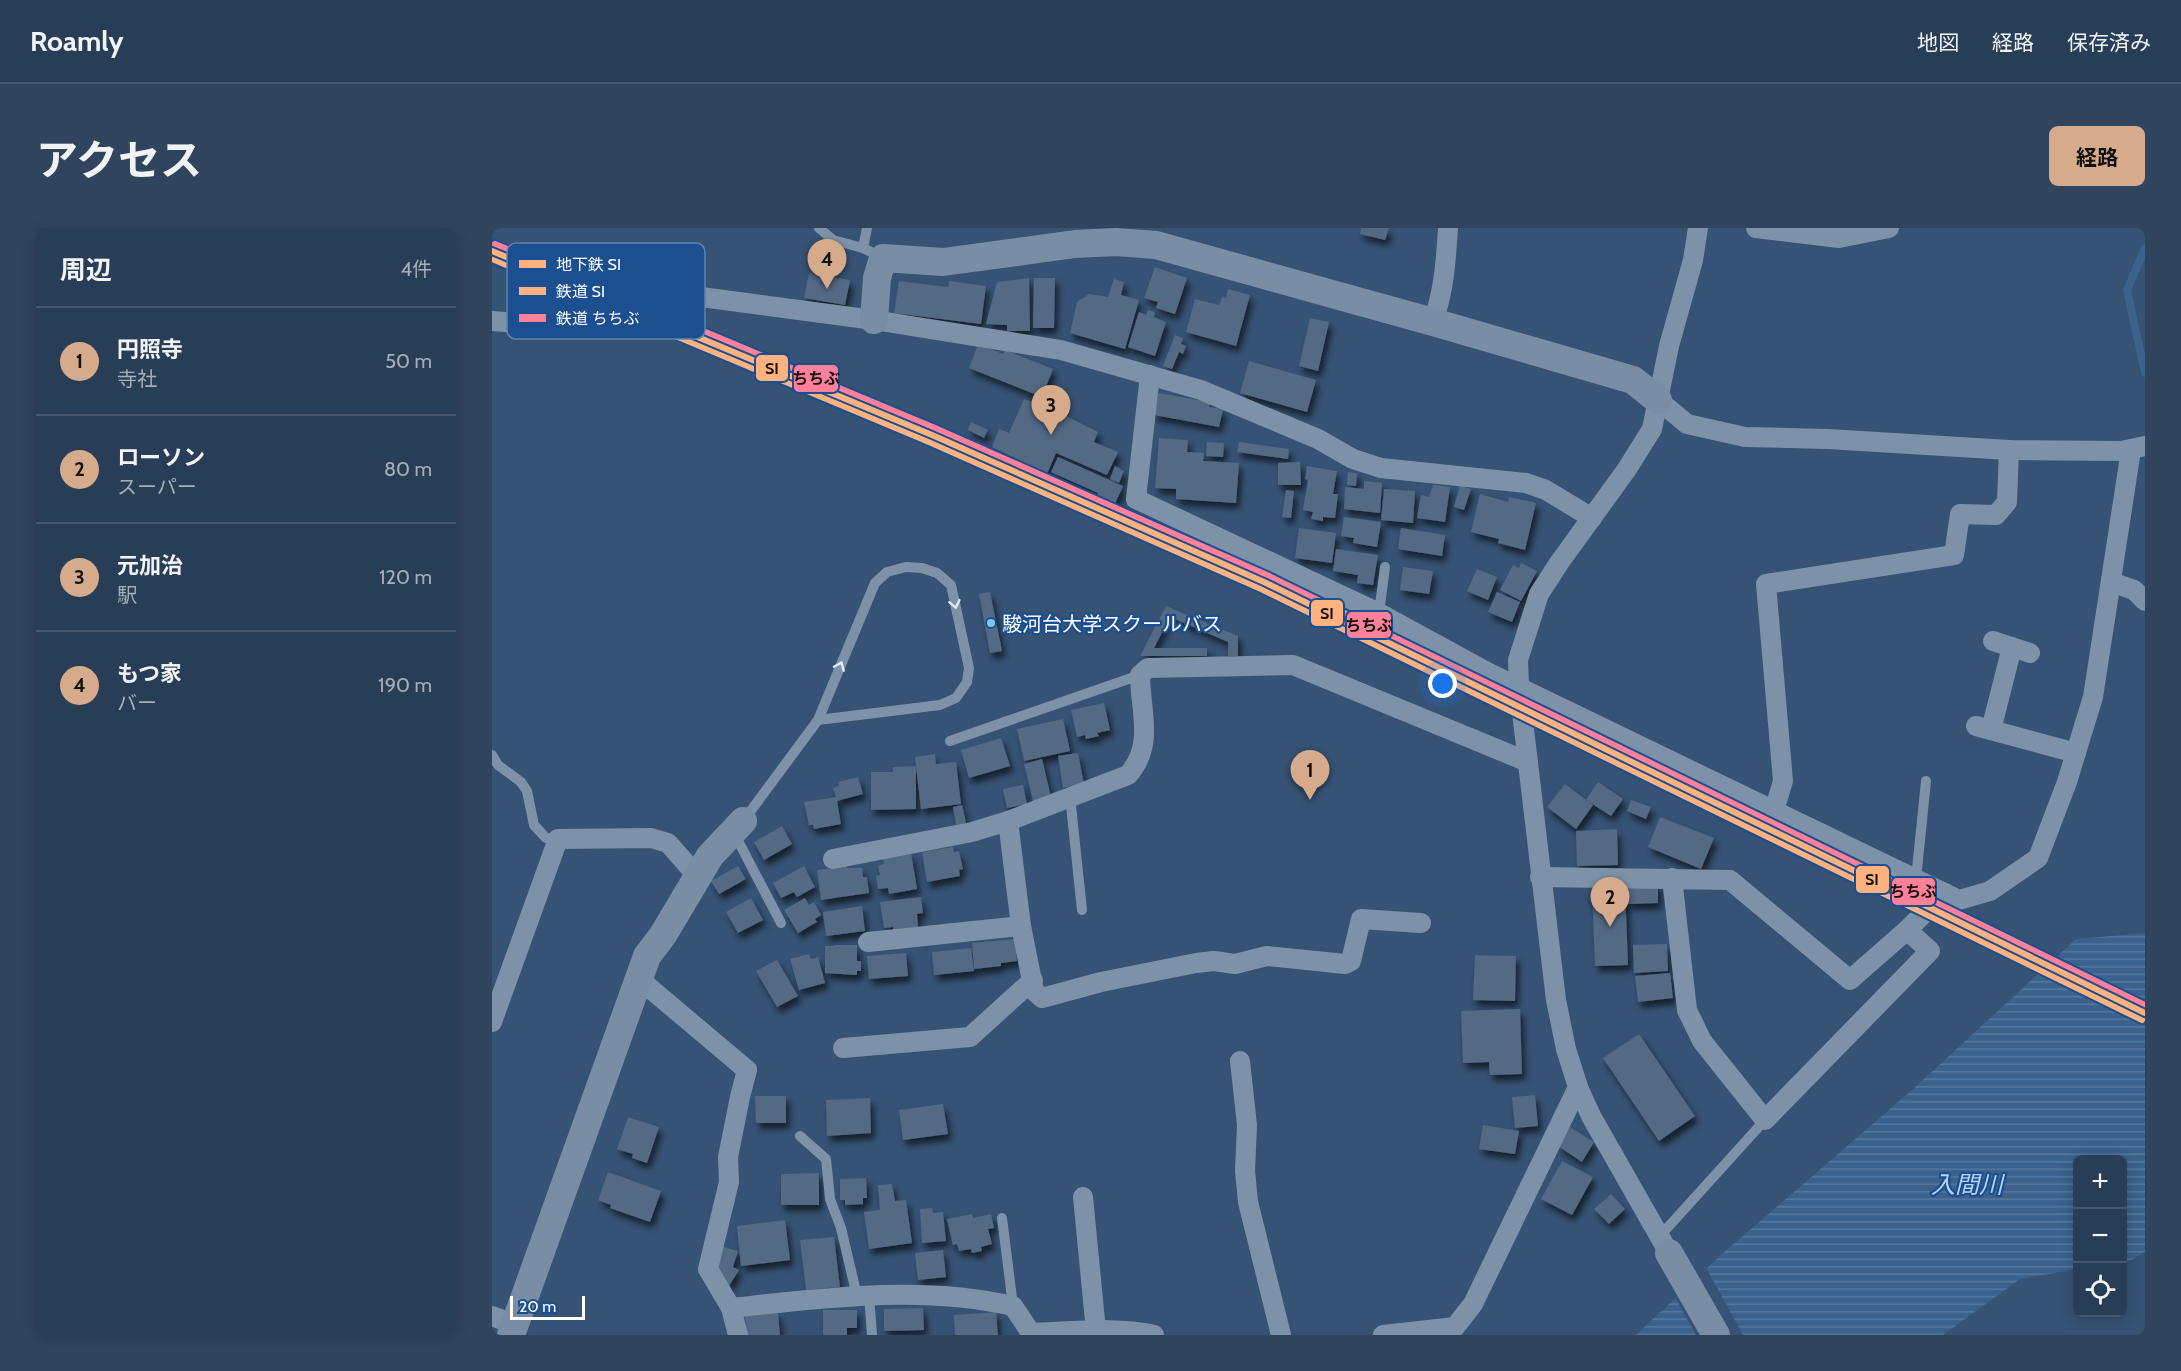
<!DOCTYPE html>
<html lang="ja">
<head>
<meta charset="utf-8">
<style>
  body { margin:0; font-family:Cabin,"Noto Sans JP",sans-serif; background:#30455d; color:#f1f3f6 }
  .controls { position:absolute; right:18px; bottom:18px; display:grid; overflow:hidden; border-radius:9px; box-shadow:0 3px 15px #0003 }
  .controls button { width:54px; height:54px; display:grid; place-items:center; padding:0; border:0; border-bottom:2px solid #44576d; background:#283e57; color:#f1f3f6; font:30px sans-serif }
  .scale { position:absolute; left:18px; bottom:15px; width:75px; box-sizing:border-box; padding-left:6px; border:3px solid #fff; border-top:0; font-size:16px; line-height:21px; white-space:nowrap; color:#fff; -webkit-text-stroke:4px #1b4f8f; paint-order:stroke }
  .you { position:absolute; left:951px; top:456px; width:21px; height:21px; margin:-15px; border:4px solid #fff; border-radius:50%; background:#1a73e8; box-shadow:0 0 0 9px #1a73e833 }
  .badge { display:grid; place-items:center; width:39px; height:39px; border-radius:50%; background:#d6ab8b; color:#111; font-size:20px; font-weight:700 }
  .pin { position:absolute; translate:-50% -50px; filter:drop-shadow(0 2px 3px #0008) }
  .pin::after { content:''; position:absolute; top:32px; width:21px; height:18px; background:inherit; clip-path:polygon(0 0,100% 0,50% 100%) }
  .list { margin:0; padding:0; list-style:none }
  h2 { display:flex; justify-content:space-between; align-items:center; height:78px; margin:0; padding:0 24px; font-size:26px }
  h2 small { font-size:20px; font-weight:400; color:#a5aeba }
  .list li { display:grid; grid-template-columns:39px 1fr auto; gap:18px; align-items:center; box-sizing:border-box; height:108px; padding:0 24px; border-top:2px solid #44576d }
  .list b { display:block; font-size:22px; white-space:nowrap }
  .list p { margin:0; font-size:20px; white-space:nowrap; color:#a5aeba }
  .list em { font-size:20px; font-style:normal; color:#a5aeba }
  .icon { flex:none; width:33px; height:33px; fill:none; stroke:currentColor; stroke-width:2; stroke-linecap:round; stroke-linejoin:round }
  .map { position:relative; flex:none; width:1653px; height:1107px; overflow:hidden; border-radius:9px }
  header { display:flex; align-items:center; gap:36px; box-sizing:border-box; height:84px; padding:0 30px; background:#283e57; border-bottom:2px solid #44576d }
  header strong { font-size:28px }
  nav { display:flex; gap:33px; margin-inline-start:auto; font-size:21px }
  .intro { display:flex; align-items:center; justify-content:space-between; box-sizing:border-box; height:144px; padding:0 36px }
  h1 { margin:0; font-size:42px }
  .button { padding:15px 27px; border-radius:9px; background:#d6ab8b; color:#111; font-size:21px; font-weight:700 }
  main { display:flex; gap:36px; padding:0 36px }
  aside { flex:1; background:#283e57; border-radius:9px; box-shadow:0 3px 15px #0003 }
  .map>svg:first-child { display:block }
</style>
</head>
<body>
<header>
<strong>Roamly</strong>
<nav><a>地図</a><a>経路</a><a>保存済み</a></nav>
</header>
<div class="intro"><h1>アクセス</h1><a class="button">経路</a></div>
<main>
<aside>
<h2>周辺<small>4件</small></h2>
<ul class="list">
<li><span class="badge">1</span><div><b>円照寺</b><p>寺社</p></div><em>50 m</em></li>
<li><span class="badge">2</span><div><b>ローソン</b><p>スーパー</p></div><em>80 m</em></li>
<li><span class="badge">3</span><div><b>元加治</b><p>駅</p></div><em>120 m</em></li>
<li><span class="badge">4</span><div><b>もつ家</b><p>バー</p></div><em>190 m</em></li>
</ul>
</aside>
<div class="map">
<svg width="1653" height="1107" viewBox="0 0 1653 1107">
  <defs>
    <pattern id="water-rules" width="6" height="5" patternUnits="userSpaceOnUse" patternTransform="scale(1.5)"><rect width="6" height="5" fill="#3b618d"/><path d="M0 2.5h6" fill="none" stroke="#58799e"/></pattern>
    <filter id="shadow"><feDropShadow dx="3.5" dy="6" stdDeviation="3" flood-color="#0009"/></filter>
  </defs>
  <rect width="100%" height="100%" fill="#365274"/>
  <path fill="url(#water-rules)" d="M 1653,705 L 1653,1024 L 1639,1032 L 1631,1034 L 1630,932 L 1586,932 L 1585,1041 L 1528,1051 L 1451,1107 L 1144,1107 L 1230,1026 L 1420,862 L 1584,711 Z"/>
  <path fill="#365274" d="M 1213,1038 L 1251,1107 L 1204,1107 L 1182,1067 Z"/>
  <g fill="none" stroke-linecap="round" stroke-linejoin="round">
    <path stroke="#3b618d" stroke-width="8" d="M 1653,20 L 1635,62 L 1653,145"/>
  </g>
  <g fill="#526984" filter="url(#shadow)">
    <path d="M 869,0 L 897,0 L 893,12 L 868,6 Z"/>
    <path d="M 663,39 L 695,50 L 683,86 L 664,80 L 666,74 L 652,70 Z"/>
    <path d="M 317,45 L 358,52 L 353,77 L 312,70 Z"/>
    <path d="M 537,50 L 538,103 L 515,103 L 515,97 L 494,96 L 505,54 Z"/>
    <path d="M 542,50 L 563,50 L 562,100 L 541,100 Z"/>
    <path d="M 622,51 L 632,54 L 629,67 L 647,72 L 633,121 L 578,105 L 585,74 L 597,66 L 616,69 Z"/>
    <path d="M 407,53 L 456,59 L 457,53 L 494,58 L 489,96 L 402,85 Z"/>
    <path d="M 736,61 L 758,67 L 744,118 L 694,104 L 703,71 L 727,77 L 730,69 L 734,70 Z"/>
    <path d="M 656,82 L 663,84 L 662,89 L 674,94 L 663,128 L 636,119 L 647,84 L 654,87 Z"/>
    <path d="M 818,90 L 837,94 L 826,143 L 807,138 Z"/>
    <path d="M 683,107 L 691,110 L 689,116 L 694,118 L 691,126 L 687,124 L 680,141 L 671,138 Z"/>
    <path d="M 486,116 L 511,126 L 513,122 L 561,141 L 550,169 L 477,140 Z"/>
    <path d="M 757,133 L 824,152 L 815,184 L 748,165 Z"/>
    <path d="M 666,165 L 718,174 L 717,179 L 731,181 L 727,199 L 662,187 Z"/>
    <path d="M 532,171 L 566,184 L 606,204 L 602,214 L 626,224 L 615,247 L 564,225 L 555,246 L 500,219 L 507,201 L 517,205 Z"/>
    <path d="M 479,194 L 496,202 L 492,210 L 476,202 Z"/>
    <path d="M 667,210 L 696,212 L 695,224 L 712,225 L 711,233 L 747,235 L 744,275 L 684,271 L 684,261 L 663,260 Z"/>
    <path d="M 715,214 L 732,215 L 731,229 L 714,228 Z"/>
    <path d="M 747,214 L 797,221 L 796,231 L 745,224 Z"/>
    <path d="M 566,229 L 631,258 L 617,289 L 599,281 L 606,265 L 559,244 Z"/>
    <path d="M 808,234 L 809,257 L 786,257 L 786,235 Z"/>
    <path d="M 623,238 L 632,243 L 627,255 L 618,251 Z"/>
    <path d="M 815,238 L 845,243 L 841,266 L 846,266 L 843,290 L 831,289 L 831,293 L 819,291 L 821,284 L 811,282 L 816,252 L 813,251 Z"/>
    <path d="M 856,244 L 865,245 L 864,258 L 855,257 Z"/>
    <path d="M 872,253 L 890,255 L 888,285 L 852,281 L 853,259 L 872,261 Z"/>
    <path d="M 941,257 L 958,259 L 953,294 L 925,290 L 929,267 L 937,269 Z"/>
    <path d="M 968,257 L 979,261 L 972,282 L 962,279 Z"/>
    <path d="M 892,261 L 923,263 L 921,295 L 889,292 Z"/>
    <path d="M 794,262 L 802,263 L 799,290 L 790,289 Z"/>
    <path d="M 988,266 L 1016,274 L 1017,269 L 1044,275 L 1033,322 L 1006,315 L 1007,311 L 979,304 Z"/>
    <path d="M 852,289 L 889,294 L 885,319 L 861,315 L 862,310 L 849,308 Z"/>
    <path d="M 807,300 L 844,305 L 840,335 L 803,330 Z"/>
    <path d="M 909,300 L 953,307 L 950,328 L 906,321 Z"/>
    <path d="M 844,321 L 886,327 L 881,357 L 865,355 L 866,347 L 841,343 Z"/>
    <path d="M 1029,335 L 1045,343 L 1029,373 L 1008,362 L 1021,337 L 1027,340 Z"/>
    <path d="M 911,339 L 941,343 L 937,366 L 908,362 Z"/>
    <path d="M 985,341 L 1005,349 L 996,372 L 975,363 Z"/>
    <path d="M 498,364 L 510,423 L 498,425 L 487,366 Z"/>
    <path d="M 1005,364 L 1028,374 L 1020,394 L 996,384 Z"/>
    <path d="M 674,378 L 746,408 L 746,428 L 736,428 L 736,414 L 678,389 L 662,420 L 715,420 L 715,428 L 648,428 Z"/>
    <path d="M 612,475 L 618,502 L 605,505 L 607,508 L 594,511 L 593,507 L 585,509 L 579,482 Z"/>
    <path d="M 571,491 L 578,523 L 532,533 L 525,501 Z"/>
    <path d="M 509,510 L 518,538 L 477,550 L 469,522 Z"/>
    <path d="M 586,525 L 592,556 L 571,560 L 566,528 Z"/>
    <path d="M 443,526 L 444,536 L 464,534 L 469,576 L 429,581 L 423,529 Z"/>
    <path d="M 550,531 L 559,569 L 541,573 L 532,536 Z"/>
    <path d="M 424,538 L 424,581 L 379,582 L 379,544 L 401,544 L 401,539 Z"/>
    <path d="M 366,549 L 371,566 L 345,573 L 349,596 L 322,601 L 321,597 L 317,597 L 312,574 L 344,569 L 341,560 L 347,558 L 346,554 Z"/>
    <path d="M 1106,554 L 1131,571 L 1119,588 L 1094,572 Z"/>
    <path d="M 1073,556 L 1101,577 L 1084,601 L 1055,579 Z"/>
    <path d="M 531,557 L 535,576 L 515,580 L 511,561 Z"/>
    <path d="M 1139,572 L 1159,579 L 1154,591 L 1135,583 Z"/>
    <path d="M 470,577 L 474,595 L 464,597 L 461,579 Z"/>
    <path d="M 1168,589 L 1222,610 L 1209,641 L 1156,619 Z"/>
    <path d="M 290,598 L 300,616 L 272,632 L 262,614 Z"/>
    <path d="M 1125,601 L 1126,637 L 1085,638 L 1084,603 Z"/>
    <path d="M 461,619 L 462,624 L 467,623 L 471,641 L 467,642 L 468,648 L 435,654 L 430,624 Z"/>
    <path d="M 419,625 L 425,661 L 397,666 L 396,660 L 386,661 L 384,648 L 388,647 L 386,638 L 392,636 L 391,629 Z"/>
    <path d="M 246,638 L 254,651 L 227,666 L 219,653 Z"/>
    <path d="M 312,638 L 323,659 L 305,669 L 302,664 L 289,670 L 281,655 Z"/>
    <path d="M 355,638 L 355,640 L 370,640 L 371,649 L 375,649 L 377,665 L 329,672 L 325,642 Z"/>
    <path d="M 1166,655 L 1166,675 L 1136,676 L 1135,656 Z"/>
    <path d="M 1133,659 L 1136,737 L 1103,738 L 1100,660 Z"/>
    <path d="M 429,669 L 431,685 L 425,686 L 426,699 L 401,702 L 401,699 L 392,700 L 388,674 Z"/>
    <path d="M 259,670 L 271,692 L 246,705 L 234,684 Z"/>
    <path d="M 313,670 L 317,677 L 322,674 L 329,687 L 323,691 L 325,694 L 306,705 L 292,682 Z"/>
    <path d="M 370,678 L 373,703 L 334,708 L 331,684 Z"/>
    <path d="M 523,711 L 525,733 L 509,735 L 509,738 L 482,741 L 480,715 Z"/>
    <path d="M 1175,716 L 1176,743 L 1142,745 L 1141,717 Z"/>
    <path d="M 342,717 L 365,717 L 365,733 L 369,733 L 369,743 L 365,743 L 365,747 L 333,745 L 333,718 L 342,718 Z"/>
    <path d="M 479,720 L 482,743 L 442,747 L 440,724 Z"/>
    <path d="M 414,725 L 416,748 L 377,751 L 375,728 Z"/>
    <path d="M 317,726 L 319,731 L 326,729 L 333,755 L 307,762 L 298,731 Z"/>
    <path d="M 983,727 L 1024,728 L 1023,773 L 981,772 Z"/>
    <path d="M 285,732 L 306,768 L 285,779 L 264,743 Z"/>
    <path d="M 1178,745 L 1181,770 L 1146,774 L 1143,748 Z"/>
    <path d="M 1028,781 L 1030,846 L 998,847 L 997,834 L 971,835 L 969,783 Z"/>
    <path d="M 1147,806 L 1203,888 L 1167,913 L 1111,830 Z"/>
    <path d="M 1043,867 L 1046,898 L 1023,900 L 1020,869 Z"/>
    <path d="M 263,868 L 294,868 L 294,895 L 264,895 Z"/>
    <path d="M 378,870 L 379,905 L 335,908 L 334,872 Z"/>
    <path d="M 451,876 L 456,906 L 411,912 L 407,882 Z"/>
    <path d="M 136,889 L 167,899 L 155,935 L 140,930 L 141,926 L 125,921 Z"/>
    <path d="M 991,897 L 1027,903 L 1023,926 L 987,921 Z"/>
    <path d="M 1078,899 L 1102,914 L 1090,934 L 1066,918 Z"/>
    <path d="M 1070,933 L 1101,949 L 1080,987 L 1049,971 Z"/>
    <path d="M 116,944 L 169,963 L 158,994 L 118,980 L 119,977 L 106,972 Z"/>
    <path d="M 327,945 L 327,977 L 289,977 L 289,946 Z"/>
    <path d="M 374,950 L 375,970 L 371,970 L 371,976 L 353,977 L 353,972 L 348,972 L 348,951 Z"/>
    <path d="M 400,956 L 403,973 L 414,972 L 420,1015 L 377,1021 L 372,984 L 388,982 L 386,957 Z"/>
    <path d="M 1119,966 L 1133,981 L 1117,996 L 1102,981 Z"/>
    <path d="M 440,980 L 441,985 L 451,984 L 454,1013 L 430,1015 L 428,981 Z"/>
    <path d="M 480,986 L 481,990 L 499,986 L 502,1000 L 496,1001 L 500,1016 L 489,1019 L 490,1023 L 480,1025 L 479,1021 L 467,1023 L 465,1016 L 461,1017 L 455,991 Z"/>
    <path d="M 293,992 L 298,1032 L 249,1038 L 245,998 Z"/>
    <path d="M 342,1009 L 348,1059 L 314,1062 L 308,1012 Z"/>
    <path d="M 229,1018 L 246,1023 L 241,1039 L 247,1042 L 237,1058 L 223,1039 Z"/>
    <path d="M 451,1022 L 454,1049 L 426,1052 L 423,1025 Z"/>
    <path d="M 431,1080 L 432,1102 L 392,1103 L 392,1081 Z"/>
    <path d="M 331,1082 L 365,1082 L 365,1100 L 355,1100 L 355,1107 L 331,1107 Z"/>
    <path d="M 504,1084 L 506,1107 L 463,1107 L 462,1087 Z"/>
    <path d="M 286,1085 L 288,1107 L 255,1107 L 253,1088 Z"/>
  </g>
  <g fill="none" stroke-linecap="round" stroke-linejoin="round">
    <g stroke="#7d92a8" stroke-width="10">
      <path d="M 327,0 L 341,12 L 371,20 L 391,30"/>
      <path d="M 371,20 L 375,0"/>
      <path d="M 887,385 L 893,339"/>
      <path d="M 458,513 L 648,447"/>
      <path d="M 0,527 L 6,537 L 29,554 L 35,563 L 42,597 L 54,610 L 66,611"/>
      <path d="M 578,568 L 590,682"/>
      <path d="M 252,592 L 326,492 L 383,355 L 395,344 L 414,339 L 430,340 L 445,345 L 459,357 L 477,440 L 475,454 L 464,470 L 448,477 L 326,492"/>
      <path d="M 242,605 L 289,695"/>
      <path d="M 1424,651 L 1434,553"/>
      <path d="M 308,908 L 334,931 L 338,971 L 349,1000 L 365,1068"/>
      <path d="M 510,990 L 521,1078"/>
      <path d="M 1168,1008 L 1273,892"/>
      <path d="M 377,1067 L 380,1107"/>
    </g>
    <g stroke="#7d92a8" stroke-width="20">
      <path d="M 1264,0 L 1347,10 L 1397,0"/>
      <path d="M 0,93 L 50,97 L 67,95 L 141,68 L 157,64 L 172,64 L 382,92 L 569,122 L 709,162 L 826,211 L 861,231 L 889,240 L 1034,255 L 1054,262 L 1100,290"/>
      <path d="M 941,94 C 952,63 954,32 956,0"/>
      <path d="M 658,147 L 644,271 L 887,385 L 997,445 L 1467,672 L 1498,663 L 1546,630 L 1575,554 L 1601,469 L 1639,222"/>
      <path d="M 1166,172 L 1195,196 L 1253,209 L 1336,211 L 1517,222 L 1629,223 L 1653,218"/>
      <path d="M 1619,354 L 1642,362 L 1653,373"/>
      <path d="M 1501,413 L 1538,425"/>
      <path d="M 1484,498 L 1584,525"/>
      <path d="M 1499,502 L 1520,419"/>
      <path d="M 1282,583 L 1291,553 L 1274,356 L 1462,327 L 1468,286 L 1504,287 L 1515,274 L 1517,222"/>
      <path d="M 341,631 L 480,604 L 516,593 L 636,547 C 663,517 648,482 648,447 L 656,440 L 801,437 L 1036,534"/>
      <path d="M 1048,649 L 1238,652 L 1358,752 L 1415,702 L 1438,723 L 1273,892 L 1210,813 L 1195,782 L 1180,650"/>
      <path d="M 529,698 L 542,763 L 550,770 L 609,754 L 704,735 L 722,733 L 743,736 L 775,728 L 853,736 L 859,733 L 869,691 L 929,695"/>
      <path d="M 1415,702 L 1453,665"/>
      <path d="M 376,714 L 529,698 L 516,593"/>
      <path d="M 147,751 L 255,842 L 248,869 L 236,929 L 237,954 L 216,1041 L 239,1080 C 332,1070 429,1057 521,1078 L 539,1105"/>
      <path d="M 0,794 L 66,611 L 159,610 L 176,615 L 206,649"/>
      <path d="M 351,820 L 478,809 L 541,752"/>
      <path d="M 748,833 L 755,897 L 753,943 L 756,974 L 789,1107"/>
      <path d="M 591,969 L 604,1103"/>
      <path d="M 1177,1025 L 1099,888 L 1086,859 L 1074,821 L 1064,772 L 1027,459 L 1026,432 L 1047,366 L 1067,335 L 1135,241 L 1160,201 L 1177,118 L 1201,32 L 1206,0"/>
      <path d="M 239,1080 L 246,1107"/>
      <path d="M 0,1088 L 22,1096"/>
      <path d="M 539,1107 L 539,1105 C 575,1104 628,1098 662,1107"/>
      <path d="M 891,1107 L 963,1099 L 981,1076 L 1086,859"/>
    </g>
    <g stroke="#798da4" stroke-width="28">
      <path d="M 382,92 L 385,50 L 391,30 L 451,34 L 583,16 L 624,14 L 664,17 L 941,94 L 1141,152 L 1166,172"/>
      <path d="M 1177,1025 L 1224,1107"/>
      <path d="M 19,1107 L 155,728 L 171,707 L 218,628 L 251,593"/>
    </g>
    <defs>
      <path id="rail-1" d="M 0,31 L 437,214 L 769,361 L 1650,792"/>
      <path id="rail-2" d="M 3,16 L 443,200 L 775,347 L 1653,777"/>
    </defs>
    <use href="#rail-1" stroke="#1b4f8f" stroke-width="10"/>
    <use href="#rail-2" stroke="#1b4f8f" stroke-width="10"/>
    <use href="#rail-1" stroke="#ffb180" stroke-width="6"/>
    <use href="#rail-2" stroke="#ff8098" stroke-width="6"/>
    <defs>
      <path id="metro-1" d="M 0,23 L 440,207 L 772,354 L 1653,785"/>
    </defs>
    <use href="#metro-1" stroke="#1b4f8f" stroke-width="10"/>
    <use href="#metro-1" stroke="#ffb180" stroke-width="6"/>
  </g>
  <defs><path id="oneway-chevron" d="M-2-3.5L2.5 0L-2 3.5" fill="none" stroke-width="1.6" stroke-linecap="round" stroke-linejoin="round" transform="scale(1.5)"/></defs>
  <g stroke="#e5e9ee">
    <use href="#oneway-chevron" transform="translate(463 376) rotate(78)"/>
    <use href="#oneway-chevron" transform="translate(348 438) rotate(-67)"/>
  </g>
  <circle fill="#80c4ff" stroke="#1b4f8f" stroke-width="2" cx="499" cy="395" r="5"/>
  <g text-anchor="middle" stroke-width="4.5" stroke-linejoin="round" paint-order="stroke">
    <g font-size="20" fill="#fff" stroke="#1b4f8f" text-anchor="start">
      <text x="510" y="403">駿河台大学スクールバス</text>
    </g>
    <g font-size="24" font-style="italic" fill="#b5d3f5" stroke="#1b4f8f">
      <text x="1475" y="965">入間川</text>
    </g>
  </g>
  <rect x="15" y="15" width="198" height="96" rx="9" fill="#1b4f8f" stroke="#5f84b1" stroke-width="1.5"/>
  <rect x="27" y="32" width="27" height="8" fill="#ffb180"/>
  <rect x="27" y="59" width="27" height="8" fill="#ffb180"/>
  <rect x="27" y="86" width="27" height="8" fill="#ff8098"/>
  <g font-size="16" fill="#fff">
    <text x="64" y="42">地下鉄 SI</text>
    <text x="64" y="69">鉄道 SI</text>
    <text x="64" y="96">鉄道 ちちぶ</text>
  </g>
  <g stroke="#1b4f8f" stroke-width="2">
    <rect x="263" y="126" width="34" height="28" rx="6" fill="#ffb180"/>
    <rect x="301" y="136" width="46" height="29" rx="6" fill="#ff8098"/>
    <rect x="818" y="371" width="34" height="28" rx="6" fill="#ffb180"/>
    <rect x="854" y="383" width="46" height="28" rx="6" fill="#ff8098"/>
    <rect x="1363" y="637" width="35" height="29" rx="6" fill="#ffb180"/>
    <rect x="1399" y="649" width="45" height="29" rx="6" fill="#ff8098"/>
  </g>
  <g font-size="16" text-anchor="middle" font-weight="bold" fill="#111">
    <text x="280" y="146">SI</text>
    <text x="324" y="156">ちちぶ</text>
    <text x="835" y="391">SI</text>
    <text x="877" y="403">ちちぶ</text>
    <text x="1380" y="657">SI</text>
    <text x="1421" y="669">ちちぶ</text>
  </g>
</svg>
<div class="controls">
<button>+</button>
<button>−</button>
<button><svg class="icon" aria-label="locate" viewBox="0 0 24 24"><circle cx="12" cy="12" r="6"/><path d="M12 2v4M12 18v4M2 12h4M18 12h4"/></svg></button>
</div>
<div class="scale">20 m</div>
<div class="you"></div>
<div class="pin badge" style="left:818px;top:572px">1</div>
<div class="pin badge" style="left:1118px;top:699px">2</div>
<div class="pin badge" style="left:559px;top:207px">3</div>
<div class="pin badge" style="left:335px;top:61px">4</div>
</div>
</main>
</body>
</html>
